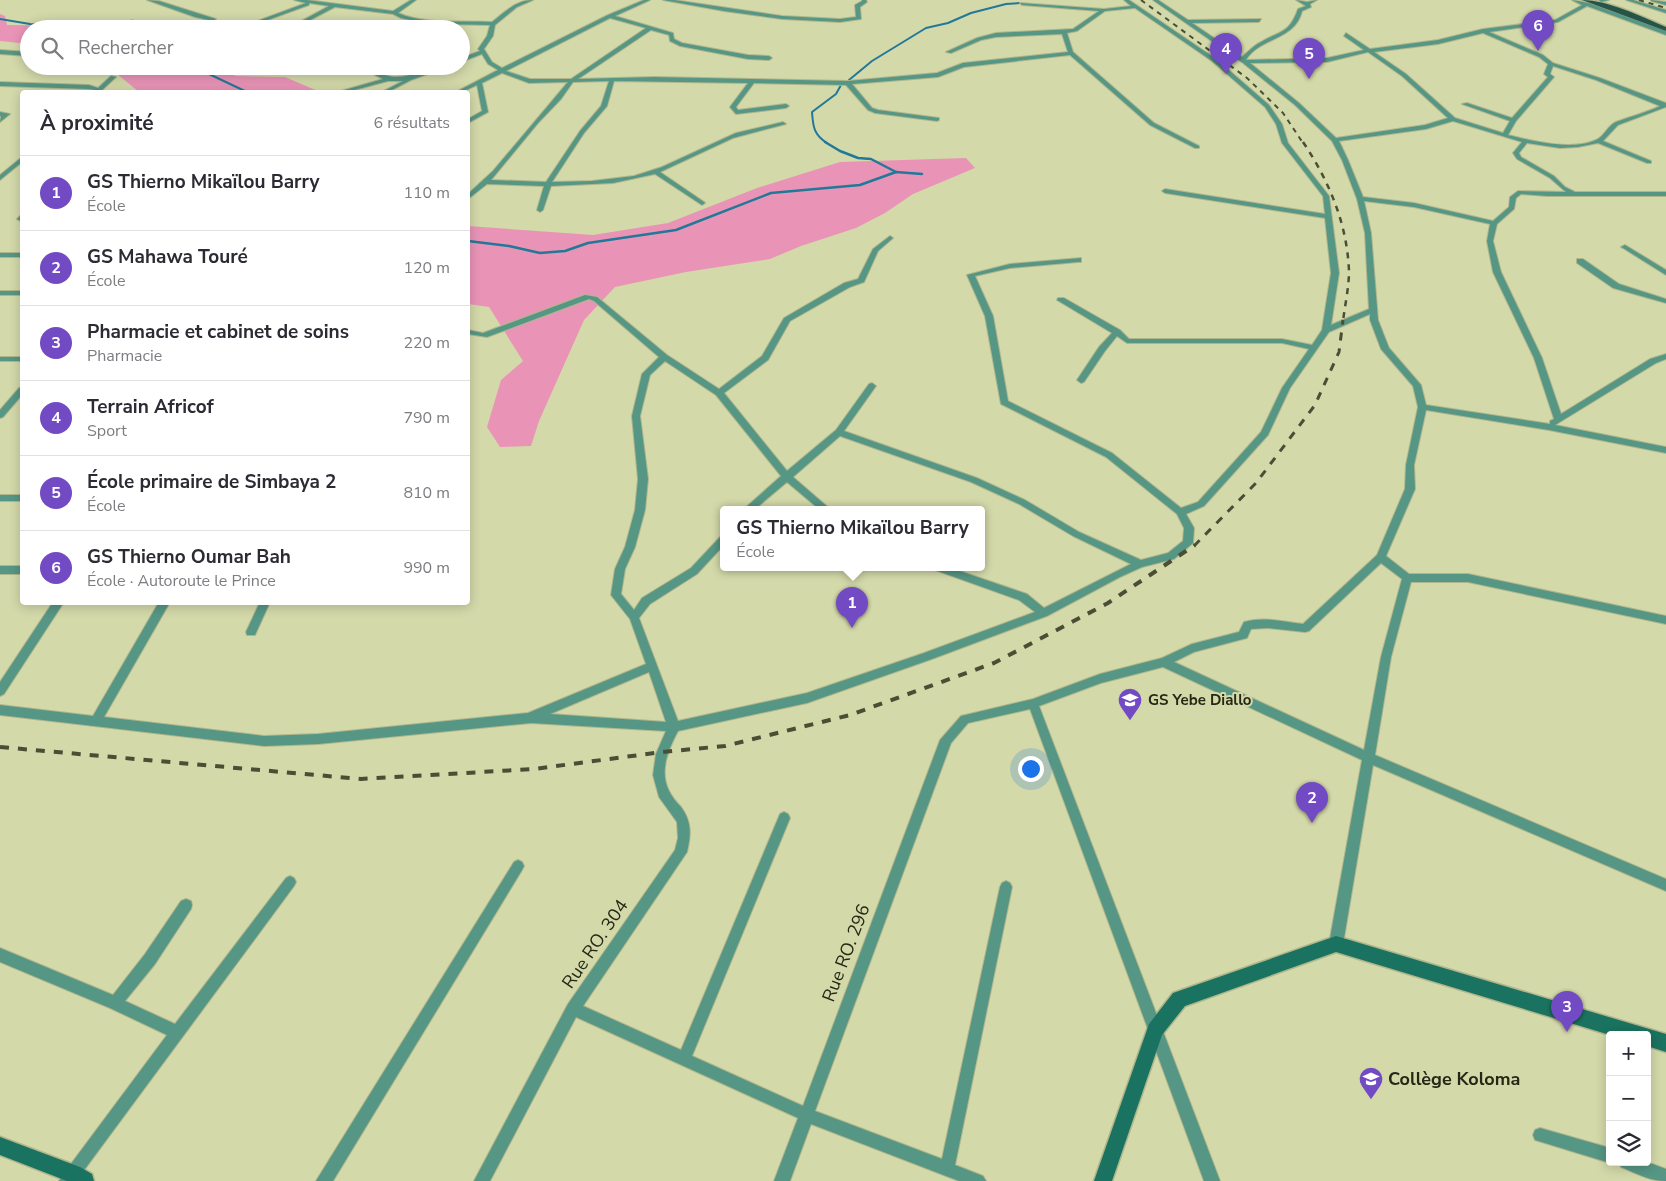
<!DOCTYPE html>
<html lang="fr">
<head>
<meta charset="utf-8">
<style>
  body { margin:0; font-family:"Nunito Sans",sans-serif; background:#f7f7f7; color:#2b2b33 }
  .controls { position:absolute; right:15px; bottom:15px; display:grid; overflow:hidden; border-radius:5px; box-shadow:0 2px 12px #0003 }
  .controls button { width:45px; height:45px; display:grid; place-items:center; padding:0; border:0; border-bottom:1px solid #e1e1e2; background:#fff; color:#2b2b33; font:25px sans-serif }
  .you { position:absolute; left:1030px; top:768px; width:18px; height:18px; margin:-12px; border:4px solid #fff; border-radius:50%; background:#1a73e8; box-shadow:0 0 0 8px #1a73e833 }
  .badge { display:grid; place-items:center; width:32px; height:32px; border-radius:50%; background:#724bc4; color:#fff; font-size:16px; font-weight:700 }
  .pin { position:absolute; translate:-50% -41px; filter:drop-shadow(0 1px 2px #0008) }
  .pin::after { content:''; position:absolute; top:26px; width:18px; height:15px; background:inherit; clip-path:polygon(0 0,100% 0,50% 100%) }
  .popup { position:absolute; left:720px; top:506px; width:265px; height:65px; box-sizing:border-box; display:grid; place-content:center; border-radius:5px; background:#fff; filter:drop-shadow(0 1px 4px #0005); font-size:16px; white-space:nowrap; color:#7c7c81 }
  .popup b { font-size:19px; color:#2b2b33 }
  .popup::after { content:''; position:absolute; left:50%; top:100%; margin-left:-10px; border:10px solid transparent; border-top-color:#fff }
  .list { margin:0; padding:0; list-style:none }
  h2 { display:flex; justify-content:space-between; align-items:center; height:65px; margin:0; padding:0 20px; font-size:21px }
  h2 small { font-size:16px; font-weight:400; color:#7c7c81 }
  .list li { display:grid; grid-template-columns:32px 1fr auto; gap:15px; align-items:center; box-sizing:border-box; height:75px; padding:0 20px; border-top:1px solid #e1e1e2 }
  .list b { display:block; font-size:19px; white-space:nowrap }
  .list p { margin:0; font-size:16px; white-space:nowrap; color:#7c7c81 }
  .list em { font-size:16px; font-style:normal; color:#7c7c81 }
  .icon { flex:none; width:28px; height:28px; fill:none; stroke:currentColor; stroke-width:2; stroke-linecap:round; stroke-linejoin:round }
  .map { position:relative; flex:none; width:1666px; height:1181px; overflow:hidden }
  .search { position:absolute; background:#fff; box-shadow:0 2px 12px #0003; left:20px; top:20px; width:450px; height:55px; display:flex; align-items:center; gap:12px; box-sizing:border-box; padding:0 18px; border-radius:28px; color:#7c7c81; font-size:19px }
  .panel { position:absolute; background:#fff; box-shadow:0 2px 12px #0003; left:20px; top:90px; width:450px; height:515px; border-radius:5px }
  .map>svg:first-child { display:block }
</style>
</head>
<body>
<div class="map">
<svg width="1666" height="1181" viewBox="0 0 1666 1181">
  <rect width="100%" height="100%" fill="#d3d9a9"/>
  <g fill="#e994b7">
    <path d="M 0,14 L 5,16 L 7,25 L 113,26 L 132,19 L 149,29 L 29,29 L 29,44 L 0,41 Z"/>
    <path d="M 114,66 L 230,66 L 235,76 L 285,77 L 320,92 L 139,92 L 111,69 Z"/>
    <path d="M 966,158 L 975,168 L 913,194 L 885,213 L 856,228 L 801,246 L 770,259 L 686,272 L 615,287 L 584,320 L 539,421 L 531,446 L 500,447 L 487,427 L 501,380 L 523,361 L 489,307 L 468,304 L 468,226 L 593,235 L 668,223 L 757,188 L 840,162 Z"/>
  </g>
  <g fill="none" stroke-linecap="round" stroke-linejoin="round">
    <g stroke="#227899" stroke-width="2">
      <path d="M 0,19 L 30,24 L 88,29"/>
      <path d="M 192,66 L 247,92"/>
      <path d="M 849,80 L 872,61 L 926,28 L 948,23 L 971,13 L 1006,4 L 1021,3"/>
      <path d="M 827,143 C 814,135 813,127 812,112 L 836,94 L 841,85"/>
    </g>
    <g stroke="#227899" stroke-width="2.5">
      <path d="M 825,142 L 840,151 L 858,158 L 871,159 L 896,172"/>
      <path d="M 468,241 L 509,246 L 540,253 L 565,251 L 588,243 L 676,230 L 771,193 L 860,185 L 896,172 L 922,174"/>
    </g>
    <defs>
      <g id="street">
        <path d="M 147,0 L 159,1 L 216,19 L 213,21 L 195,17 Z"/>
        <path d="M 294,0 L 307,0 L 393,11 L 411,0 L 416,0 L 398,13 C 426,25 461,20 492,22 C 505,12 516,0 533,0 L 517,7 L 495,25 L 493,36 L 484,49 L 492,62 L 502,68 L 608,15 L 644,0 L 650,0 L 615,16 L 673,33 L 674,39 L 682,43 L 748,55 L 769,56 L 772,58 L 769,60 L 748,59 L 680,46 L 670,41 L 669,35 L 651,30 L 578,79 L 654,77 L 848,81 L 937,73 L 963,63 L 1068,52 L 1062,34 L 996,37 L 981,40 L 951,53 L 946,52 L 977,38 L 996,33 L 1073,29 L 1099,11 L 1022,5 L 1020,3 L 1104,9 L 1131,6 L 1124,0 L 1129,0 L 1216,59 L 1269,105 L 1282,124 L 1288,143 L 1329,196 L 1339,273 L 1331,325 L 1369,309 L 1365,233 L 1357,199 L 1342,160 L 1332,141 L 1295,105 L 1243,63 L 1153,0 L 1158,0 L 1188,20 L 1261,19 L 1259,22 L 1192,23 L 1242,57 C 1248,52 1253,46 1261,42 C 1281,30 1289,34 1298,9 L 1306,6 L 1296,0 L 1307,2 L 1317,0 L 1310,4 L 1311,7 L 1302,11 C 1295,41 1259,37 1246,60 L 1327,58 L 1364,50 L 1344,36 L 1346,33 L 1370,49 L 1438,40 L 1483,29 L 1555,20 L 1582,5 L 1572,0 L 1589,3 L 1666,31 L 1666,35 L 1587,6 L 1558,22 L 1489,32 L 1543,55 L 1553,63 L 1600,78 L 1666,103 L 1666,107 L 1618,125 L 1603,141 L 1651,161 L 1651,163 L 1647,163 L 1598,143 L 1578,147 L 1560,148 L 1527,143 L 1519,153 L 1521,157 L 1554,176 L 1565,187 L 1575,192 L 1666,192 L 1666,196 L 1547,196 L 1521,194 L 1516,198 L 1514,209 L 1497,224 L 1493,241 L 1501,272 L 1542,358 L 1561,414 L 1650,359 L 1666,354 L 1666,359 L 1656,363 L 1555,425 L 1666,447 L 1666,453 L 1549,430 L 1426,410 L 1414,465 L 1415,489 L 1386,556 L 1409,574 L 1468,574 L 1666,616 L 1666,624 L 1468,582 L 1411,582 L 1391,657 L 1375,755 L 1666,879 L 1666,891 L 1373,765 L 1343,944 L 1341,949 L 1336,951 L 1331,949 L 1329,944 L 1362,760 L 1163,667 L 1101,683 L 1039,706 L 1220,1181 L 1204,1181 L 1030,709 L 968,723 L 951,743 L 815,1111 L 942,1159 L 1000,887 L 1002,883 L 1006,881 L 1010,883 L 1012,887 L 955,1165 L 983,1176 L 986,1181 L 959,1181 L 811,1124 L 790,1181 L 774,1181 L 798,1118 L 576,1017 L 490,1181 L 474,1181 L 568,1004 L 675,850 L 678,838 L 677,822 L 659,797 L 653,775 L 656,754 L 666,731 L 531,723 L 318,744 L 264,746 L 0,715 L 0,705 L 93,716 L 159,602 L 170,602 L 104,717 L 264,736 L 318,734 L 528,713 L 646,664 L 630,619 L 611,595 L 615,569 L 625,547 L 635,510 L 638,479 L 632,416 L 642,374 L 659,357 L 594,301 L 589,299 L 487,337 L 468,334 L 468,330 L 483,333 L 585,295 L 597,297 L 667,355 L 719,389 L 762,356 L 784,318 L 844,283 L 858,279 L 873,249 L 890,236 L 893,238 L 878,251 L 864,282 L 850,287 L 790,321 L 768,360 L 724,393 L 787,471 L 836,430 L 869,384 L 872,383 L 876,386 L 844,431 L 977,478 L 1025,500 L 1079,532 L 1141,560 L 1168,553 L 1183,541 L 1184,528 L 1177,514 L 1106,457 L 1001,404 L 985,316 L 967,275 L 1010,264 L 1081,258 L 1081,262 L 1078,262 L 1010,268 L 975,276 L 993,316 L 1008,401 L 1112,453 L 1181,508 L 1198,502 L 1261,432 L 1282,388 L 1309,349 L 1282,343 L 1127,343 L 1117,336 L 1105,351 L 1084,382 L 1081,383 L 1077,380 L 1099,347 L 1112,333 L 1057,300 L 1058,298 L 1064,298 L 1120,330 L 1129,339 L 1282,339 L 1312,345 L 1322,330 L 1331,273 L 1325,218 L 1165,193 L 1162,191 L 1165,189 L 1325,214 L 1323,196 L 1282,143 L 1276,124 L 1265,107 L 1212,61 L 1135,8 L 1105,11 L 1077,31 L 1067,33 L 1073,52 L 1154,123 L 1199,146 L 1199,148 L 1195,148 L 1150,125 L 1070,55 L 964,67 L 938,77 L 852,84 L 872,108 L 878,110 L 939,118 L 939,120 L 937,121 L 875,113 L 868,110 L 846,85 L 754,83 L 736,107 L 738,110 L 786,104 L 789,106 L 786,108 L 736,114 L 730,107 L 748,83 L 614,81 L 607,106 L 584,133 L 552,182 L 592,181 L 634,176 L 662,167 L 736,133 L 783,122 L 786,124 L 733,138 L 660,172 L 704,202 L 705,203 L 702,205 L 655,174 L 613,183 L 551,186 L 543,210 L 540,212 L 537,210 L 544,186 L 487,184 L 468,199 L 468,194 L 493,171 L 568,82 L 529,83 L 502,73 L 482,83 L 488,112 L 468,123 L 468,119 L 482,111 L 477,85 L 462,92 L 456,92 L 498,70 L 488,64 L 482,54 L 461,62 L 461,58 L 480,51 L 478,49 L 487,36 L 490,25 L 438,24 L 380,29 L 420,22 L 401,18 L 393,14 L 335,7 L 293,29 L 287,29 L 329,6 L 309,3 L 309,5 L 243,29 L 236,29 L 306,3 ZM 610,18 L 646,28 L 571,79 L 530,79 L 506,71 ZM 1483,33 L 1539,57 L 1548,64 L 1544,74 L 1548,77 L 1512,118 L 1467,103 L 1462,104 L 1510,121 L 1503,133 L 1455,118 L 1406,74 L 1374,52 L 1438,44 ZM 1368,52 L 1402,76 L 1448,118 L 1425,125 L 1336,138 L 1299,103 L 1250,63 L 1327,62 ZM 1553,66 L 1596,80 L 1660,106 C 1646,113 1631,116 1616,122 C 1607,126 1605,136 1596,140 C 1572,151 1532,141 1508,135 L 1516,121 L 1554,77 L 1550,74 ZM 609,81 L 601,106 L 580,131 L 546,182 L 491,180 L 538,123 L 561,99 L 573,82 ZM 1453,121 L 1522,142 L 1513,153 L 1517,159 L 1550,178 L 1566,192 L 1518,191 L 1510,197 L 1509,207 L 1493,221 L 1414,203 L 1363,197 L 1348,160 L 1339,141 L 1426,129 ZM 1364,201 L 1414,207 L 1490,224 L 1487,241 L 1493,272 L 1534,358 L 1554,419 L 1550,421 L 1550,424 L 1426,405 L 1421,385 L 1389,348 L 1378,320 L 1371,233 ZM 1370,314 L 1370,320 L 1381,349 L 1413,386 L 1418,407 L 1406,465 L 1405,489 L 1377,555 L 1303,624 C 1284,622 1263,616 1244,622 L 1239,632 L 1192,644 L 1162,658 L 1100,674 L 1033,699 L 961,716 L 940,740 L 803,1106 L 692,1056 L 790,818 L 788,814 L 784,812 L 780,814 L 681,1050 L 583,1006 L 687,852 C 691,835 692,822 681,807 C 676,802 672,797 669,791 C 659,771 668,750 678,731 L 807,703 L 932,659 L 1047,616 L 1120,577 L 1142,567 L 1174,559 L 1193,543 L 1194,528 L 1186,514 L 1204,506 L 1268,435 L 1290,388 L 1329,332 ZM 665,361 L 716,395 L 781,476 L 744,509 L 755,509 L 787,482 L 819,509 L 830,509 L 793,477 L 840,436 L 971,482 L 1019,504 L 1073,536 L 1131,564 L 1044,608 L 1027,594 L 948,567 L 933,567 L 935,570 L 1019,600 L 1035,612 L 924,653 L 807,693 L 678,721 L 639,618 L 650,604 L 697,574 L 723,546 L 723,537 L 720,537 L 691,568 L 642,598 L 634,610 L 621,594 L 625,569 L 635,547 L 645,510 L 648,479 L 640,416 L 650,375 ZM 1381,563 L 1402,579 L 1381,657 L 1364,750 L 1174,662 L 1194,652 L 1247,638 L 1251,629 L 1268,628 L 1305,632 L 1309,631 ZM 649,672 L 666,722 L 550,714 Z"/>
        <path d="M 663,0 L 674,0 L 782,16 L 840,19 L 856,17 L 855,5 L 862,1 L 862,0 L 866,0 L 867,2 L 860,7 L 861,19 L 840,22 L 782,19 L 724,11 Z"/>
        <path d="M 1599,0 L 1609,0 L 1601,2 Z"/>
        <path d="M 1626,0 L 1633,0 L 1666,10 L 1666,13 Z"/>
        <path d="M 1651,0 L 1666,2 L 1666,5 L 1651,1 Z"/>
        <path d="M 0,50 L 29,52 L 29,56 L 0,54 Z"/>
        <path d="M 357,66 C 371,66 382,77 395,77 C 416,77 430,66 450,66 L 411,80 L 388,92 L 382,92 L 403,81 L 388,81 L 347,92 L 341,92 L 341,91 L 383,79 Z"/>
        <path d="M 111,76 L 116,77 L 100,92 L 95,92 L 95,90 L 89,89 L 0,86 L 0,82 L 89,85 L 98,88 Z"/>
        <path d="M 0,112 L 10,114 L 0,122 L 1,116 L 0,116 Z"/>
        <path d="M 22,157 L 22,162 L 0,180 L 0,175 Z"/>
        <path d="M 22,214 L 22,222 L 17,219 Z"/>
        <path d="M 1625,245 L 1666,270 L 1666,275 L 1623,248 L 1621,247 Z"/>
        <rect x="0" y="253" width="22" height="4"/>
        <path d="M 1577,259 L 1583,259 L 1619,284 L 1666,299 L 1666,303 L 1613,288 L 1577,263 Z"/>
        <rect x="0" y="291" width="22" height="4"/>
        <rect x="0" y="357" width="22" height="4"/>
        <path d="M 22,387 L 22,395 L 3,417 L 0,418 L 0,410 L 19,388 Z"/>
        <rect x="0" y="495" width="22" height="6"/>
        <rect x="0" y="566" width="22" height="8"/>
        <path d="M 53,602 L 64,602 L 4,694 L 0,696 L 0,682 Z"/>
        <path d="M 260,602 L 270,602 L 255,635 L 247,635 L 246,632 Z"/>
        <path d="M 518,860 L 522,862 L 524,866 L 522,870 L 333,1181 L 316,1181 L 514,862 Z"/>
        <path d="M 290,876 L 294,878 L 296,882 L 294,886 L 76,1181 L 59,1181 L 62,1176 L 167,1035 L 110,1008 L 0,962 L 0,948 L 113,995 L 145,954 L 181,901 L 186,899 L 191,901 L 192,905 L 191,909 L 155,964 L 125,1001 L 175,1024 L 286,878 Z"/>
        <path d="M 1540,1128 L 1610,1148 L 1610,1162 L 1613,1162 L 1610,1163 L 1535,1140 L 1533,1135 L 1535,1130 Z"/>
        <path d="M 1619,1162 L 1647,1162 L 1666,1169 L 1666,1181 C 1650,1181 1635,1173 1621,1167 Z"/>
      </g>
      <g id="secondary">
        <path d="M 1336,936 L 1666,1034 L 1666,1052 L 1647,1046 L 1647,1035 L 1610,1035 L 1336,952 L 1185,1006 L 1162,1035 L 1112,1181 L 1094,1181 L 1149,1024 L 1173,993 Z"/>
        <path d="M 0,1137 L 80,1167 L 92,1174 L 94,1181 L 67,1181 L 0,1155 Z"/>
      </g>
      <path id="primary" d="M 1582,0 C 1608,0 1642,17 1666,27 L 1666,31 Z"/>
    </defs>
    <use href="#street" stroke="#b0b68b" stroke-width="2"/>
    <use href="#secondary" stroke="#b0b68b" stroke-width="3"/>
    <use href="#primary" stroke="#b0b68b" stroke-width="3"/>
    <use href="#street" fill="#569684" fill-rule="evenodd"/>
    <use href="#secondary" fill="#1a7360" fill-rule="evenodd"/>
    <use href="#primary" fill="#265448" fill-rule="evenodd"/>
    <g stroke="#4a4e35" stroke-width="2" stroke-dasharray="5 5" stroke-linecap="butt">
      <path d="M 1141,0 L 1247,78 L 1283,113 L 1303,143"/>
      <path d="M 1639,0 L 1666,8"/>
    </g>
    <path stroke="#4a4e35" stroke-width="2.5" stroke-dasharray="6 6" stroke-linecap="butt" d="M 1303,142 C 1329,181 1347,223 1349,271 C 1349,287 1345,305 1343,321"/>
    <path stroke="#4a4e35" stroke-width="3" stroke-dasharray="8 8" stroke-linecap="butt" d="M 1194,546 L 1256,483 L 1315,405 L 1339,352 L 1343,320"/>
    <path stroke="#4a4e35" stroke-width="4" stroke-dasharray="9 9" stroke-linecap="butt" d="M 0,747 L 361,779 L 534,769 L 662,752 L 725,746 L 850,715 L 994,663 L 1108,603 L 1195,545"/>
  </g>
  <defs>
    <symbol id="school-pin" viewBox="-11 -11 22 30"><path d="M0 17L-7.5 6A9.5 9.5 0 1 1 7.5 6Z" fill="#724bc4" stroke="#d3d9a9"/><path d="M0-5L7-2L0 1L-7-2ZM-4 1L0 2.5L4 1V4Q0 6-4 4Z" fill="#fff"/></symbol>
  </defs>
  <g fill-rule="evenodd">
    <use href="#school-pin" x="1116" y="686" width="28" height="38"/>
    <use href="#school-pin" x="1357" y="1065" width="28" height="38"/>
  </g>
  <g text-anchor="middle" stroke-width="4" stroke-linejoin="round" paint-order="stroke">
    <g font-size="15" font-weight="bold" fill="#252815" stroke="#d3d9a9" text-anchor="start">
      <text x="1148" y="705">GS Yebe Diallo</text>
    </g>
    <g font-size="18" fill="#252815" stroke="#d3d9a9">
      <text transform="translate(595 944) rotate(-56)" y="6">Rue RO. 304</text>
      <text transform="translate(846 953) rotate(-69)" y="6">Rue RO. 296</text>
    </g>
    <g font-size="18" font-weight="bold" fill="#252815" stroke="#d3d9a9" text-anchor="start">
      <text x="1388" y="1085">Collège Koloma</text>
    </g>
  </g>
</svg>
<div class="controls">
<button>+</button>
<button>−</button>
<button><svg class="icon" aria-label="layers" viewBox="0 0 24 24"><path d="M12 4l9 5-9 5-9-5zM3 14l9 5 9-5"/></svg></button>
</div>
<div class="you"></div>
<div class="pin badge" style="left:852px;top:628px">1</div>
<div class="popup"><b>GS Thierno Mikaïlou Barry</b>École</div>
<div class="pin badge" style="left:1312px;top:823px">2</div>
<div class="pin badge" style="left:1567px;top:1032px">3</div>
<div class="pin badge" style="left:1226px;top:74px">4</div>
<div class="pin badge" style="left:1309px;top:79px">5</div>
<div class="pin badge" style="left:1538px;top:51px">6</div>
<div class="search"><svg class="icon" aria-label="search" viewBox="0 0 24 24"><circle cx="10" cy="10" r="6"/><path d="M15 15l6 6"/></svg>Rechercher</div>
<section class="panel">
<h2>À proximité<small>6 résultats</small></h2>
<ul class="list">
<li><span class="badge">1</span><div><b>GS Thierno Mikaïlou Barry</b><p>École</p></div><em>110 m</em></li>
<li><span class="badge">2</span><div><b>GS Mahawa Touré</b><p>École</p></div><em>120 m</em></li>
<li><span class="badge">3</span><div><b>Pharmacie et cabinet de soins</b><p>Pharmacie</p></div><em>220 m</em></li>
<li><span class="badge">4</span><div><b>Terrain Africof</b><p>Sport</p></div><em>790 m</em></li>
<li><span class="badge">5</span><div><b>École primaire de Simbaya 2</b><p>École</p></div><em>810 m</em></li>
<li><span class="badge">6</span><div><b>GS Thierno Oumar Bah</b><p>École · Autoroute le Prince</p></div><em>990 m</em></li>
</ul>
</section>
</div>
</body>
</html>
